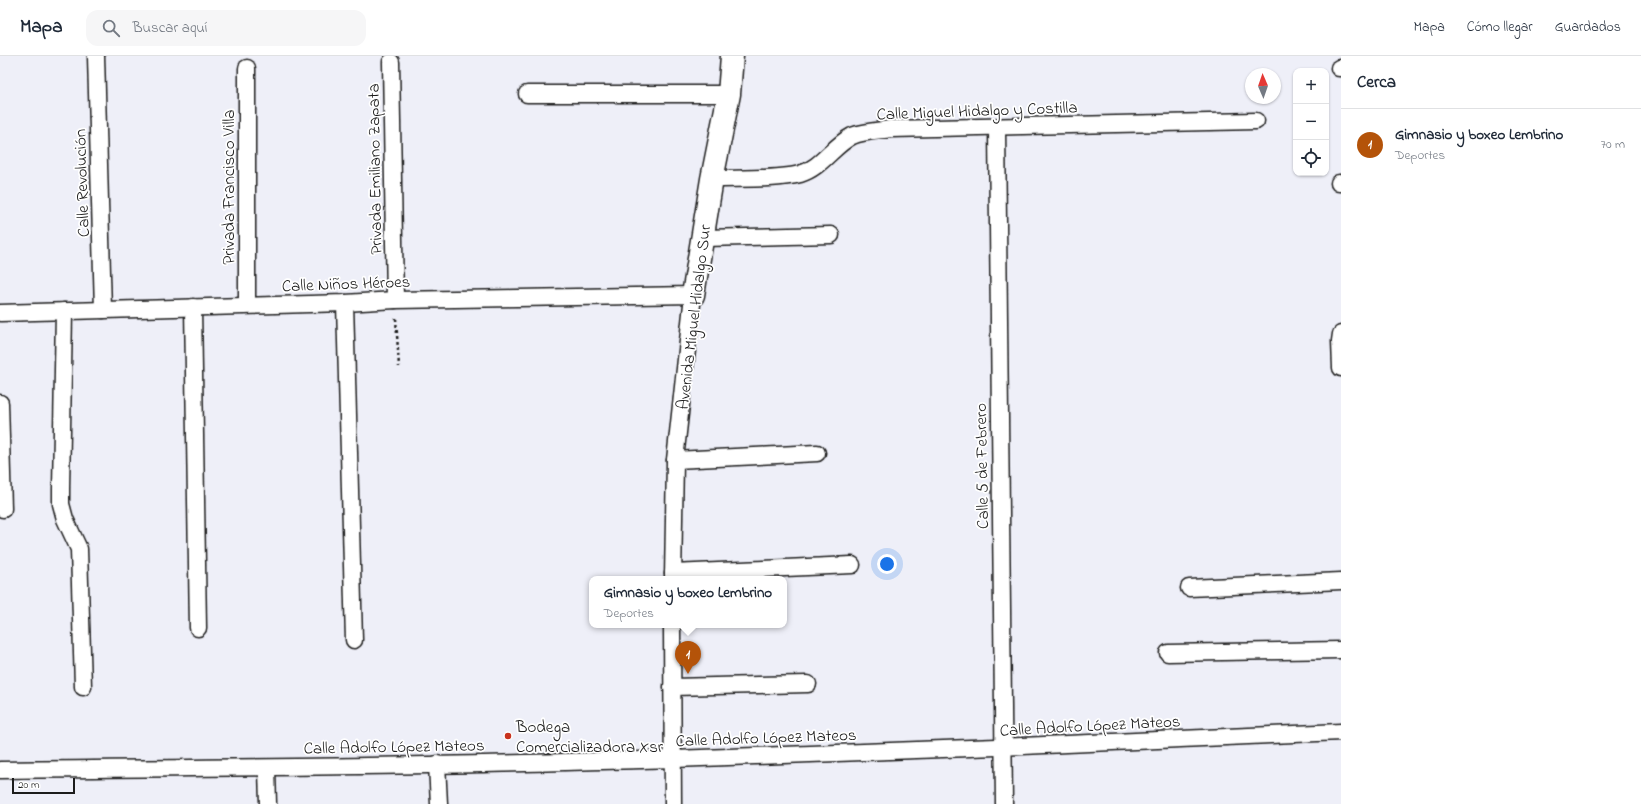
<!DOCTYPE html>
<html lang="es">
<head>
<meta charset="utf-8">
<style>
  body { margin:0; font-family:"Indie Flower",sans-serif; background:#f6f6f7; color:#1f2937 }
  .controls { position:absolute; right:12px; top:12px; display:grid; overflow:hidden; border-radius:8px; box-shadow:0 1px 3px #0004 }
  .controls button { width:36px; height:36px; display:grid; place-items:center; padding:0; border:0; border-bottom:1px solid #e0e1e3; background:#fff; color:#1f2937; font:20px sans-serif }
  .compass { position:absolute; left:1245px; top:12px; width:36px; height:36px; border-radius:50%; background:#fff; box-shadow:0 1px 3px #0004; rotate:358deg }
  .scale { position:absolute; left:12px; bottom:10px; width:63px; box-sizing:border-box; padding-left:4px; border:2px solid #1c1c1c; border-top:0; font-size:11px; line-height:14px; white-space:nowrap; color:#1c1c1c; -webkit-text-stroke:3px #fff; paint-order:stroke }
  .you { position:absolute; left:887px; top:508px; width:14px; height:14px; margin:-10px; border:3px solid #fff; border-radius:50%; background:#1a73e8; box-shadow:0 0 0 6px #1a73e833 }
  .badge { display:grid; place-items:center; width:26px; height:26px; border-radius:50%; background:#b45309; color:#fff; font-size:13px; font-weight:700 }
  .pin { position:absolute; translate:-50% -33px; filter:drop-shadow(0 1px 2px #0008) }
  .pin::after { content:''; position:absolute; top:21px; width:14px; height:12px; background:inherit; clip-path:polygon(0 0,100% 0,50% 100%) }
  .popup { position:absolute; left:589px; top:520px; width:198px; height:52px; box-sizing:border-box; display:grid; place-content:center; border-radius:8px; background:#fff; filter:drop-shadow(0 1px 3px #0005); font-size:13px; white-space:nowrap; color:#747a83 }
  .popup b { font-size:15px; color:#1f2937 }
  .popup::after { content:''; position:absolute; left:50%; top:100%; margin-left:-8px; border:8px solid transparent; border-top-color:#fff }
  .list { margin:0; padding:0; list-style:none }
  h2 { display:flex; justify-content:space-between; align-items:center; height:52px; margin:0; padding:0 16px; font-size:17px }
  h2 small { font-size:13px; font-weight:400; color:#747a83 }
  .list li { display:grid; grid-template-columns:26px 1fr auto; gap:12px; align-items:center; box-sizing:border-box; height:72px; padding:0 16px; border-top:1px solid #e0e1e3 }
  .list b { display:block; font-size:15px; white-space:nowrap }
  .list p { margin:0; font-size:13px; white-space:nowrap; color:#747a83 }
  .list em { font-size:13px; font-style:normal; color:#747a83 }
  .icon { flex:none; width:22px; height:22px; fill:none; stroke:currentColor; stroke-width:2; stroke-linecap:round; stroke-linejoin:round }
  .map { position:relative; flex:none; width:1341px; height:748px; overflow:hidden }
  header { display:flex; align-items:center; gap:24px; box-sizing:border-box; height:56px; padding:0 20px; background:#fff; border-bottom:1px solid #e0e1e3 }
  header strong { font-size:19px }
  nav { display:flex; gap:22px; margin-inline-start:auto; font-size:14px }
  .search { width:280px; height:36px; background:#f6f6f7; display:flex; align-items:center; gap:10px; box-sizing:border-box; padding:0 14px; border-radius:12px; color:#747a83; font-size:15px }
  main { display:flex }
  aside { flex:1; background:#fff }
  .map>svg:first-child { display:block }
</style>
</head>
<body>
<header>
<strong>Mapa</strong>
<div class="search"><svg class="icon" aria-label="search" viewBox="0 0 24 24"><circle cx="10" cy="10" r="6"/><path d="M15 15l6 6"/></svg>Buscar aquí</div>
<nav><a>Mapa</a><a>Cómo llegar</a><a>Guardados</a></nav>
</header>
<main>
<div class="map">
<svg width="1341" height="748" viewBox="0 0 1341 748">
  <rect width="100%" height="100%" fill="#eeeff8"/>
  <filter id="ink" filterUnits="userSpaceOnUse"><feTurbulence type="fractalNoise" baseFrequency=".025" numOctaves="2"/><feDisplacementMap in="SourceGraphic" scale="8" xChannelSelector="R" yChannelSelector="G"/><feConvolveMatrix kernelMatrix="1 2 1 2 8 2 1 2 1" color-interpolation-filters="sRGB"/></filter>
  <g filter="url(#ink)">
    <g fill="none" stroke-linecap="round" stroke-linejoin="round">
      <defs>
        <g id="minor">
          <path d="M 96,0 L 103,254"/>
          <path d="M 391,6 L 395,244"/>
          <path d="M 1339,12 L 1341,12"/>
          <path d="M 527,38 L 729,38"/>
          <path d="M 997,72 L 1004,748"/>
          <path d="M 712,123 C 738,122 776,124 800,118 C 821,112 833,90 852,80 C 864,75 878,75 891,73 L 1256,65"/>
          <path d="M 1339,127 L 1341,127"/>
          <path d="M 703,182 L 831,179"/>
          <path d="M 345,247 L 354,584"/>
          <path d="M 247,249 L 247,12"/>
          <path d="M 193,251 L 198,572"/>
          <path d="M 64,255 L 61,433 L 61,448 L 65,463 L 79,493 L 83,631"/>
          <path d="M 0,257 L 345,247 L 395,244 L 693,239 L 675,404 L 673,523"/>
          <path d="M 1341,278 L 1340,285 L 1341,312"/>
          <path d="M 0,347 L 3,453"/>
          <path d="M 675,404 L 817,397"/>
          <path d="M 673,517 L 852,509"/>
          <path d="M 1189,532 L 1341,525"/>
          <path d="M 672,569 L 673,748"/>
          <path d="M 1168,597 L 1341,594"/>
          <path d="M 672,631 L 808,628"/>
          <path d="M 437,708 L 439,748"/>
          <path d="M 267,712 L 268,748"/>
          <path d="M 0,714 C 225,712 449,710 674,703 C 896,696 1119,686 1341,676"/>
        </g>
        <path id="secondary" d="M 693,239 L 712,123 L 729,38 L 732,0"/>
      </defs>
      <use href="#minor" stroke="#1c1c1c" stroke-width="19"/>
      <use href="#secondary" stroke="#1c1c1c" stroke-width="25"/>
      <path stroke="#1c1c1c" stroke-width="2.5" stroke-dasharray="3 3" stroke-linecap="butt" d="M 396,262 L 399,311"/>
      <use href="#minor" stroke="#fff" stroke-width="16"/>
      <use href="#secondary" stroke="#fff" stroke-width="22"/>
    </g>
  </g>
  <circle fill="#c8321e" stroke="#fff" stroke-width="1.5" cx="508" cy="680" r="4"/>
  <g text-anchor="middle" stroke-width="3.5" stroke-linejoin="round" paint-order="stroke">
    <g font-size="17" fill="#1c1c1c" stroke="#fff">
      <text transform="translate(977 54) rotate(-2)" y="6">Calle Miguel Hidalgo y Costilla</text>
      <text transform="translate(374 113) rotate(-91)" y="6">Privada Emiliano Zapata</text>
      <text transform="translate(81 127) rotate(-92)" y="6">Calle Revolución</text>
      <text transform="translate(228 131) rotate(-90)" y="6">Privada Francisco Villa</text>
      <text transform="translate(346 227) rotate(-2)" y="6">Calle Niños Héroes</text>
      <text transform="translate(693 261) rotate(-83)" y="6">Avenida Miguel Hidalgo Sur</text>
      <text transform="translate(981 410) rotate(-91)" y="6">Calle 5 de Febrero</text>
      <text transform="translate(1090 669) rotate(-3)" y="6">Calle Adolfo López Mateos</text>
      <text transform="translate(766 681) rotate(-2)" y="6">Calle Adolfo López Mateos</text>
      <text transform="translate(394 690) rotate(-1)" y="6">Calle Adolfo López Mateos</text>
    </g>
    <g font-size="17" fill="#1c1c1c" stroke="#fff" text-anchor="start">
      <text x="516" y="676">Bodega<tspan x="516" dy="20">Comercializadora Xsr</tspan></text>
    </g>
  </g>
</svg>
<div class="controls">
<button>+</button>
<button>−</button>
<button><svg class="icon" aria-label="locate" viewBox="0 0 24 24"><circle cx="12" cy="12" r="6"/><path d="M12 2v4M12 18v4M2 12h4M18 12h4"/></svg></button>
</div>
<svg class="compass" viewBox="-18 -18 36 36"><path d="M0-13l5 13h-10z" fill="#e53935"/><path d="M0 13l5-13h-10z" fill="#747a83"/></svg>
<div class="scale">20 m</div>
<div class="you"></div>
<div class="pin badge" style="left:688px;top:618px">1</div>
<div class="popup"><b>Gimnasio y boxeo Lembrino</b>Deportes</div>
</div>
<aside>
<h2>Cerca<small></small></h2>
<ul class="list">
<li><span class="badge">1</span><div><b>Gimnasio y boxeo Lembrino</b><p>Deportes</p></div><em>70 m</em></li>
</ul>
</aside>
</main>
</body>
</html>
